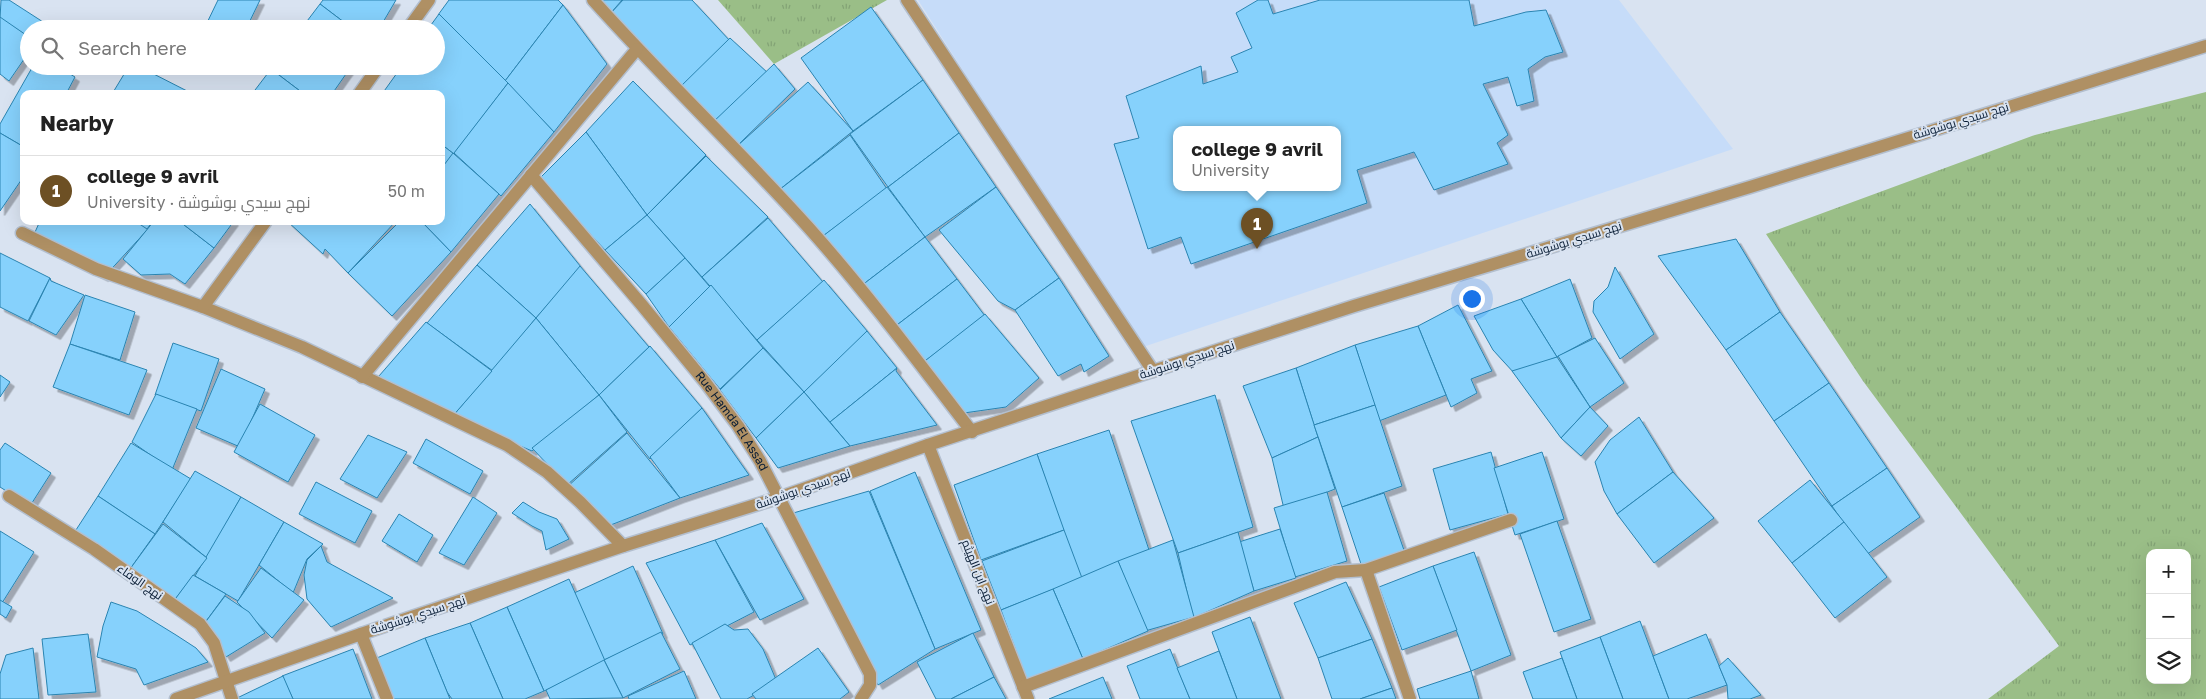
<!DOCTYPE html>
<html lang="en">
<head>
<meta charset="utf-8">
<style>
  body { margin:0; font-family:"Golos Text",Cairo,sans-serif; background:#f6f6f6; color:#222 }
  .controls { position:absolute; right:15px; bottom:15px; display:grid; overflow:hidden; border-radius:10px; box-shadow:0 5px 20px #0002 }
  .controls button { width:45px; height:45px; display:grid; place-items:center; padding:0; border:0; border-bottom:1px solid #e0e0e0; background:#fff; color:#222; font:25px sans-serif }
  .you { position:absolute; left:1471px; top:298px; width:18px; height:18px; margin:-12px; border:4px solid #fff; border-radius:50%; background:#1a73e8; box-shadow:0 0 0 8px #1a73e833 }
  .badge { display:grid; place-items:center; width:32px; height:32px; border-radius:50%; background:#6d5024; color:#fff; font-size:16px; font-weight:700 }
  .pin { position:absolute; translate:-50% -41px; filter:drop-shadow(0 1px 2px #0008) }
  .pin::after { content:''; position:absolute; top:26px; width:18px; height:15px; background:inherit; clip-path:polygon(0 0,100% 0,50% 100%) }
  .popup { position:absolute; left:1173px; top:126px; width:168px; height:65px; box-sizing:border-box; display:grid; place-content:center; border-radius:10px; background:#fff; filter:drop-shadow(0 1px 4px #0005); font-size:16px; white-space:nowrap; color:#767676 }
  .popup b { font-size:19px; color:#222 }
  .popup::after { content:''; position:absolute; left:50%; top:100%; margin-left:-10px; border:10px solid transparent; border-top-color:#fff }
  .list { margin:0; padding:0; list-style:none }
  h2 { display:flex; justify-content:space-between; align-items:center; height:65px; margin:0; padding:0 20px; font-size:21px }
  h2 small { font-size:16px; font-weight:400; color:#767676 }
  .list li { display:grid; grid-template-columns:32px 1fr auto; gap:15px; align-items:center; box-sizing:border-box; height:70px; padding:0 20px; border-top:1px solid #e0e0e0 }
  .list b { display:block; font-size:19px; white-space:nowrap }
  .list p { margin:0; font-size:16px; white-space:nowrap; color:#767676 }
  .list em { font-size:16px; font-style:normal; color:#767676 }
  .icon { flex:none; width:28px; height:28px; fill:none; stroke:currentColor; stroke-width:2; stroke-linecap:round; stroke-linejoin:round }
  .map { position:relative; flex:none; width:2206px; height:699px; overflow:hidden }
  .search { position:absolute; background:#fff; box-shadow:0 5px 20px #0002; left:20px; top:20px; width:425px; height:55px; display:flex; align-items:center; gap:12px; box-sizing:border-box; padding:0 18px; border-radius:28px; color:#767676; font-size:19px }
  .panel { position:absolute; background:#fff; box-shadow:0 5px 20px #0002; left:20px; top:90px; width:425px; height:135px; border-radius:10px }
  .map>svg:first-child { display:block }
</style>
</head>
<body>
<div class="map">
<svg width="2206" height="699" viewBox="0 0 2206 699">
  <defs>
    <pattern id="grass-tufts" width="24" height="20" patternUnits="userSpaceOnUse" patternTransform="scale(1.25)"><rect width="24" height="20" fill="#9abe87"/><path d="M3 7l-1-3M5 7V3M7 7l1-3M15 17l-1-3M17 17v-4M19 17l1-3" fill="none" stroke="#83a375"/></pattern>
    <filter id="shadow"><feDropShadow dx="4.5" dy="4.5" stdDeviation="0" flood-color="#0004"/></filter>
  </defs>
  <rect width="100%" height="100%" fill="#d9e3f1"/>
  <path fill="#c6dcf9" fill-rule="evenodd" d="M 918,0 L 1619,0 L 1733,149 L 1140,348 ZM 1177,130 L 1337,130 L 1337,188 L 1177,188 Z"/>
  <g fill="url(#grass-tufts)" fill-rule="evenodd">
    <path d="M 718,0 L 887,0 L 774,64 Z"/>
    <path d="M 2206,92 L 2206,699 L 1988,699 L 2059,646 L 1863,381 L 1766,234 L 2035,135 ZM 2150,553 L 2187,553 L 2187,680 L 2150,680 Z"/>
  </g>
  <g fill="#86d1fc" stroke="#2a84b1" fill-rule="evenodd" filter="url(#shadow)">
    <path d="M 1,0 L 9,0 L 54,29 L 29,29 L 29,37 L 0,19 Z"/>
    <path d="M 218,0 L 260,0 L 246,29 L 204,29 Z"/>
    <path d="M 323,0 L 396,0 L 379,29 L 353,29 L 320,4 Z"/>
    <path d="M 449,0 L 558,0 L 563,5 L 505,81 L 438,15 Z"/>
    <path d="M 594,0 L 622,0 L 610,14 Z"/>
    <path d="M 623,0 L 692,0 L 731,42 L 678,89 L 610,14 Z"/>
    <path d="M 1258,0 L 1268,0 L 1273,14 L 1320,0 L 1469,0 L 1474,26 L 1526,12 L 1546,10 L 1563,52 L 1545,57 L 1528,69 L 1534,101 L 1517,106 L 1508,77 L 1483,84 L 1508,135 L 1497,143 L 1508,164 L 1434,190 L 1414,152 L 1357,170 L 1367,203 L 1191,264 L 1181,237 L 1148,249 L 1114,144 L 1139,138 L 1126,96 L 1201,66 L 1203,84 L 1238,72 L 1231,57 L 1252,48 L 1236,13 ZM 1177,130 L 1337,130 L 1337,188 L 1177,188 Z"/>
    <path d="M 320,4 L 353,29 L 301,29 Z"/>
    <path d="M 563,5 L 607,64 L 554,132 L 505,81 Z"/>
    <path d="M 871,7 L 923,80 L 853,131 L 801,58 Z"/>
    <path d="M 439,14 L 508,83 L 454,154 L 441,144 L 441,94 L 382,94 L 402,66 L 436,66 L 436,29 L 428,29 Z"/>
    <path d="M 0,17 L 29,37 L 29,52 L 9,81 L 0,74 Z"/>
    <path d="M 730,38 L 769,74 L 711,124 L 678,89 Z"/>
    <path d="M 774,64 L 795,89 L 735,148 L 711,124 Z"/>
    <path d="M 33,66 L 57,66 L 75,77 L 66,94 L 24,94 L 24,147 L 0,133 L 0,124 Z"/>
    <path d="M 129,66 L 138,66 L 193,94 L 112,94 Z"/>
    <path d="M 273,66 L 335,66 L 346,74 L 332,94 L 304,94 L 271,69 Z"/>
    <path d="M 335,66 L 352,66 L 346,74 Z"/>
    <path d="M 271,69 L 304,94 L 252,94 Z"/>
    <path d="M 923,80 L 959,133 L 888,187 L 850,134 Z"/>
    <path d="M 633,81 L 706,155 L 647,215 L 586,132 Z"/>
    <path d="M 808,82 L 853,131 L 779,190 L 735,148 Z"/>
    <path d="M 508,83 L 554,132 L 501,196 L 454,153 Z"/>
    <path d="M 586,132 L 647,215 L 605,250 L 539,179 Z"/>
    <path d="M 0,133 L 24,147 L 24,176 L 0,211 Z"/>
    <path d="M 959,133 L 996,187 L 925,237 L 888,187 Z"/>
    <path d="M 850,135 L 887,189 L 823,236 L 779,190 Z"/>
    <path d="M 441,144 L 454,154 L 441,170 Z"/>
    <path d="M 453,153 L 499,194 L 451,252 L 421,221 L 441,221 L 441,169 Z"/>
    <path d="M 706,156 L 768,217 L 702,277 L 647,215 Z"/>
    <path d="M 887,187 L 925,237 L 861,286 L 823,236 Z"/>
    <path d="M 996,187 L 1059,278 L 1015,310 L 998,301 L 939,230 Z"/>
    <path d="M 530,204 L 581,267 L 536,318 L 477,265 Z"/>
    <path d="M 647,215 L 685,258 L 646,294 L 605,250 Z"/>
    <path d="M 768,218 L 823,282 L 757,340 L 702,277 Z"/>
    <path d="M 40,221 L 140,221 L 150,227 L 104,277 L 31,241 Z"/>
    <path d="M 135,221 L 153,221 L 147,229 Z"/>
    <path d="M 154,221 L 179,221 L 214,248 L 185,284 L 170,274 L 141,275 L 123,259 Z"/>
    <path d="M 179,221 L 234,221 L 214,248 Z"/>
    <path d="M 287,221 L 396,221 L 348,273 L 325,249 L 323,254 Z"/>
    <path d="M 400,221 L 421,221 L 451,252 L 392,316 L 348,273 Z"/>
    <path d="M 925,237 L 957,279 L 893,328 L 861,286 Z"/>
    <path d="M 1736,239 L 1780,312 L 1726,350 L 1658,256 Z"/>
    <path d="M 0,253 L 50,278 L 28,321 L 0,307 Z"/>
    <path d="M 685,258 L 710,287 L 669,327 L 646,294 Z"/>
    <path d="M 477,265 L 536,318 L 493,371 L 427,323 Z"/>
    <path d="M 580,266 L 649,347 L 599,395 L 536,318 Z"/>
    <path d="M 1615,267 L 1654,334 L 1620,359 L 1593,312 L 1594,301 L 1608,287 Z"/>
    <path d="M 50,278 L 51,281 L 84,295 L 56,335 L 29,321 Z"/>
    <path d="M 1059,278 L 1109,356 L 1084,372 L 1081,364 L 1058,376 L 1015,310 Z"/>
    <path d="M 957,279 L 985,316 L 921,364 L 893,328 Z"/>
    <path d="M 1570,279 L 1592,338 L 1557,357 L 1521,299 Z"/>
    <path d="M 824,280 L 868,332 L 804,392 L 757,340 Z"/>
    <path d="M 711,285 L 763,348 L 720,389 L 669,327 Z"/>
    <path d="M 85,295 L 135,312 L 120,360 L 70,344 Z"/>
    <path d="M 1521,299 L 1557,357 L 1515,374 L 1493,350 L 1474,316 Z"/>
    <path d="M 1458,305 L 1492,371 L 1471,379 L 1477,393 L 1451,407 L 1418,326 Z"/>
    <path d="M 1780,312 L 1829,383 L 1774,421 L 1726,350 Z"/>
    <path d="M 985,314 L 1039,378 L 1006,407 L 957,414 L 921,364 Z"/>
    <path d="M 536,318 L 599,395 L 532,451 L 452,417 Z"/>
    <path d="M 426,322 L 492,371 L 451,418 L 372,384 Z"/>
    <path d="M 1418,326 L 1446,395 L 1379,421 L 1355,345 Z"/>
    <path d="M 867,331 L 897,368 L 830,422 L 804,392 Z"/>
    <path d="M 1595,338 L 1624,383 L 1590,407 L 1558,356 Z"/>
    <path d="M 173,343 L 219,359 L 201,411 L 155,395 Z"/>
    <path d="M 70,344 L 147,370 L 129,415 L 53,387 Z"/>
    <path d="M 1355,345 L 1375,405 L 1314,425 L 1296,368 Z"/>
    <path d="M 650,346 L 702,408 L 650,459 L 599,395 Z"/>
    <path d="M 763,348 L 804,392 L 756,438 L 720,390 Z"/>
    <path d="M 1557,357 L 1590,407 L 1561,438 L 1512,371 Z"/>
    <path d="M 897,368 L 896,371 L 937,425 L 850,446 L 830,422 Z"/>
    <path d="M 1296,368 L 1318,437 L 1272,458 L 1243,386 Z"/>
    <path d="M 221,369 L 265,389 L 240,447 L 196,428 Z"/>
    <path d="M 0,375 L 10,382 L 0,397 Z"/>
    <path d="M 1829,383 L 1887,468 L 1832,506 L 1774,421 Z"/>
    <path d="M 804,392 L 850,446 L 778,468 L 756,438 Z"/>
    <path d="M 156,394 L 197,409 L 172,470 L 132,442 Z"/>
    <path d="M 599,395 L 627,432 L 567,485 L 532,448 Z"/>
    <path d="M 1215,395 L 1253,527 L 1178,553 L 1131,421 Z"/>
    <path d="M 260,404 L 315,435 L 288,482 L 234,452 Z"/>
    <path d="M 1375,405 L 1402,486 L 1342,507 L 1314,425 Z"/>
    <path d="M 1590,407 L 1608,426 L 1581,456 L 1561,438 Z"/>
    <path d="M 702,408 L 749,475 L 680,498 L 650,457 Z"/>
    <path d="M 1639,417 L 1673,472 L 1617,514 L 1604,491 L 1595,462 L 1610,440 Z"/>
    <path d="M 1109,430 L 1149,550 L 1079,579 L 1037,454 Z"/>
    <path d="M 627,433 L 680,498 L 603,528 L 567,487 Z"/>
    <path d="M 368,435 L 407,452 L 377,498 L 340,479 Z"/>
    <path d="M 1318,437 L 1335,489 L 1284,509 L 1272,458 Z"/>
    <path d="M 426,439 L 483,471 L 470,494 L 413,463 Z"/>
    <path d="M 5,443 L 51,473 L 30,506 L 0,487 L 0,450 Z"/>
    <path d="M 131,443 L 191,479 L 155,534 L 98,496 Z"/>
    <path d="M 1491,452 L 1508,514 L 1450,530 L 1433,469 Z"/>
    <path d="M 1542,452 L 1564,519 L 1515,535 L 1494,468 Z"/>
    <path d="M 1037,454 L 1064,530 L 981,560 L 954,485 Z"/>
    <path d="M 1887,468 L 1920,517 L 1866,555 L 1832,506 Z"/>
    <path d="M 195,471 L 241,497 L 207,558 L 163,522 Z"/>
    <path d="M 915,472 L 981,630 L 935,649 L 870,491 Z"/>
    <path d="M 1673,472 L 1714,518 L 1654,563 L 1617,514 Z"/>
    <path d="M 1810,480 L 1844,522 L 1792,563 L 1758,521 Z"/>
    <path d="M 316,482 L 372,511 L 355,543 L 299,514 Z"/>
    <path d="M 869,491 L 935,649 L 878,685 L 783,516 Z"/>
    <path d="M 1327,492 L 1347,561 L 1295,577 L 1274,508 Z"/>
    <path d="M 1384,493 L 1405,553 L 1362,567 L 1342,507 Z"/>
    <path d="M 98,496 L 155,534 L 130,569 L 74,533 Z"/>
    <path d="M 241,497 L 284,522 L 238,601 L 195,576 Z"/>
    <path d="M 473,497 L 497,513 L 464,565 L 439,553 Z"/>
    <path d="M 523,502 L 539,512 L 557,519 L 569,539 L 546,550 L 542,531 L 532,526 L 512,513 Z"/>
    <path d="M 399,514 L 433,535 L 417,562 L 382,541 Z"/>
    <path d="M 1557,521 L 1591,619 L 1554,632 L 1520,534 Z"/>
    <path d="M 284,522 L 323,544 L 307,559 L 293,593 L 259,565 Z"/>
    <path d="M 1844,522 L 1887,577 L 1835,618 L 1792,563 Z"/>
    <path d="M 762,523 L 804,599 L 760,620 L 715,540 Z"/>
    <path d="M 163,524 L 207,558 L 173,602 L 130,569 Z"/>
    <path d="M 1280,529 L 1296,578 L 1254,591 L 1239,542 Z"/>
    <path d="M 1064,530 L 1082,578 L 1001,610 L 982,561 Z"/>
    <path d="M 0,531 L 34,552 L 2,603 L 0,602 Z"/>
    <path d="M 1238,532 L 1254,591 L 1193,618 L 1178,553 Z"/>
    <path d="M 715,540 L 754,612 L 690,645 L 646,563 Z"/>
    <path d="M 1173,540 L 1194,617 L 1145,631 L 1118,561 Z"/>
    <path d="M 321,546 L 327,562 L 393,598 L 331,627 L 307,599 L 304,575 L 307,560 Z"/>
    <path d="M 1474,552 L 1511,655 L 1471,671 L 1433,566 Z"/>
    <path d="M 1118,561 L 1148,631 L 1083,659 L 1053,589 Z"/>
    <path d="M 633,566 L 663,634 L 604,660 L 574,593 Z"/>
    <path d="M 1433,566 L 1457,630 L 1402,650 L 1379,587 Z"/>
    <path d="M 261,568 L 304,600 L 272,638 L 237,602 Z"/>
    <path d="M 193,575 L 226,594 L 204,624 L 173,602 Z"/>
    <path d="M 569,579 L 606,663 L 544,691 L 507,607 Z"/>
    <path d="M 1346,582 L 1372,639 L 1318,658 L 1294,603 Z"/>
    <path d="M 1053,589 L 1083,659 L 1027,681 L 1001,610 Z"/>
    <path d="M 225,596 L 249,612 L 265,633 L 226,657 L 204,624 Z"/>
    <path d="M 0,600 L 12,607 L 6,618 L 0,614 Z"/>
    <path d="M 111,602 L 137,611 L 176,635 L 196,648 L 208,662 L 144,685 L 136,669 L 97,657 L 103,626 Z"/>
    <path d="M 507,607 L 544,691 L 525,699 L 503,699 L 470,623 Z"/>
    <path d="M 1250,617 L 1281,699 L 1237,699 L 1212,632 Z"/>
    <path d="M 1640,621 L 1653,656 L 1669,699 L 1623,699 L 1600,637 Z"/>
    <path d="M 470,623 L 503,699 L 452,699 L 447,692 L 425,638 Z"/>
    <path d="M 725,624 L 734,630 L 748,629 L 763,649 L 777,682 L 747,699 L 721,699 L 692,643 Z"/>
    <path d="M 661,632 L 680,669 L 623,698 L 604,660 Z"/>
    <path d="M 973,633 L 994,677 L 951,699 L 936,699 L 917,662 Z"/>
    <path d="M 88,634 L 96,692 L 48,695 L 42,639 Z"/>
    <path d="M 1706,634 L 1727,685 L 1687,699 L 1669,699 L 1653,656 Z"/>
    <path d="M 1600,637 L 1623,699 L 1577,699 L 1560,652 Z"/>
    <path d="M 425,638 L 450,699 L 388,699 L 372,660 Z"/>
    <path d="M 1372,639 L 1392,688 L 1360,699 L 1332,699 L 1318,658 Z"/>
    <path d="M 33,648 L 39,699 L 0,699 L 0,674 L 6,655 Z"/>
    <path d="M 818,648 L 849,692 L 840,699 L 756,699 L 752,694 Z"/>
    <path d="M 353,649 L 372,699 L 293,699 L 282,676 Z"/>
    <path d="M 1170,649 L 1190,699 L 1140,699 L 1127,666 Z"/>
    <path d="M 1219,651 L 1237,699 L 1190,699 L 1177,668 Z"/>
    <path d="M 1562,658 L 1577,699 L 1533,699 L 1523,672 Z"/>
    <path d="M 1728,658 L 1761,695 L 1750,699 L 1728,699 L 1727,685 L 1719,666 Z"/>
    <path d="M 604,660 L 623,698 L 550,699 L 546,690 Z"/>
    <path d="M 684,671 L 696,699 L 629,699 L 628,696 Z"/>
    <path d="M 1471,671 L 1479,699 L 1420,699 L 1417,689 Z"/>
    <path d="M 283,676 L 293,699 L 235,699 Z"/>
    <path d="M 994,677 L 1006,699 L 951,699 Z"/>
    <path d="M 1103,677 L 1112,699 L 1049,699 Z"/>
    <path d="M 1392,688 L 1396,699 L 1360,699 Z"/>
  </g>
  <g fill="none" stroke-linecap="round" stroke-linejoin="round">
    <defs>
      <g id="minor">
        <path d="M 593,0 C 663,78 739,150 809,228 C 867,293 919,363 972,432"/>
        <path d="M 907,0 L 1153,371"/>
        <path d="M 408,29 L 429,0"/>
        <path d="M 359,94 L 379,66"/>
        <path id="s1" d="M 531,175 L 641,304 L 705,382 L 738,426 L 760,461 L 870,674 L 870,685 L 861,699"/>
        <path d="M 22,233 L 96,269 L 203,307 L 302,347 L 507,445 L 547,472 L 580,502 L 623,546"/>
        <path d="M 203,307 L 266,221"/>
        <path d="M 362,377 L 637,49"/>
        <path d="M 928,445 L 1028,699"/>
        <path d="M 9,496 L 94,549 L 200,624 L 214,643 L 232,699"/>
        <path d="M 1366,570 L 1410,699"/>
        <path d="M 361,634 L 387,699"/>
        <path d="M 1023,687 L 1335,572 L 1366,570 L 1511,520"/>
        <path d="M 176,699 L 361,634 L 623,546 L 778,498 L 928,445 L 1153,371 L 1354,306 L 1750,187 L 2206,46"/>
      </g>
    </defs>
    <use href="#minor" stroke="#b3bfcf" stroke-width="15"/>
    <use href="#minor" stroke="#af9064" stroke-width="12"/>
  </g>
  <g text-anchor="middle" stroke-width="4" stroke-linejoin="round" paint-order="stroke">
    <g font-size="12" fill="#081c34" stroke="#d9e3f1">
      <text transform="translate(1961 121) rotate(-17)" y="4">نهج سيدي بوشوشة</text>
      <text transform="translate(1574 240) rotate(-17)" y="4">نهج سيدي بوشوشة</text>
      <text transform="translate(1187 360) rotate(-18)" y="4">نهج سيدي بوشوشة</text>
      <text dy="4" stroke="none"><textPath href="#s1" startOffset="318">Rue Hamda El Assad</textPath></text>
      <text transform="translate(803 489) rotate(-19)" y="4">نهج سيدي بوشوشة</text>
      <text transform="translate(978 572) rotate(68)" y="4">نهج ابن الهيثم</text>
      <text transform="translate(140 582) rotate(35)" y="4">نهج الوفاء</text>
      <text transform="translate(418 615) rotate(-18)" y="4">نهج سيدي بوشوشة</text>
    </g>
  </g>
</svg>
<div class="controls">
<button>+</button>
<button>−</button>
<button><svg class="icon" aria-label="layers" viewBox="0 0 24 24"><path d="M12 4l9 5-9 5-9-5zM3 14l9 5 9-5"/></svg></button>
</div>
<div class="you"></div>
<div class="pin badge" style="left:1257px;top:249px">1</div>
<div class="popup"><b>college 9 avril</b>University</div>
<div class="search"><svg class="icon" aria-label="search" viewBox="0 0 24 24"><circle cx="10" cy="10" r="6"/><path d="M15 15l6 6"/></svg>Search here</div>
<section class="panel">
<h2>Nearby<small></small></h2>
<ul class="list">
<li><span class="badge">1</span><div><b>college 9 avril</b><p>University · نهج سيدي بوشوشة</p></div><em>50 m</em></li>
</ul>
</section>
</div>
</body>
</html>
